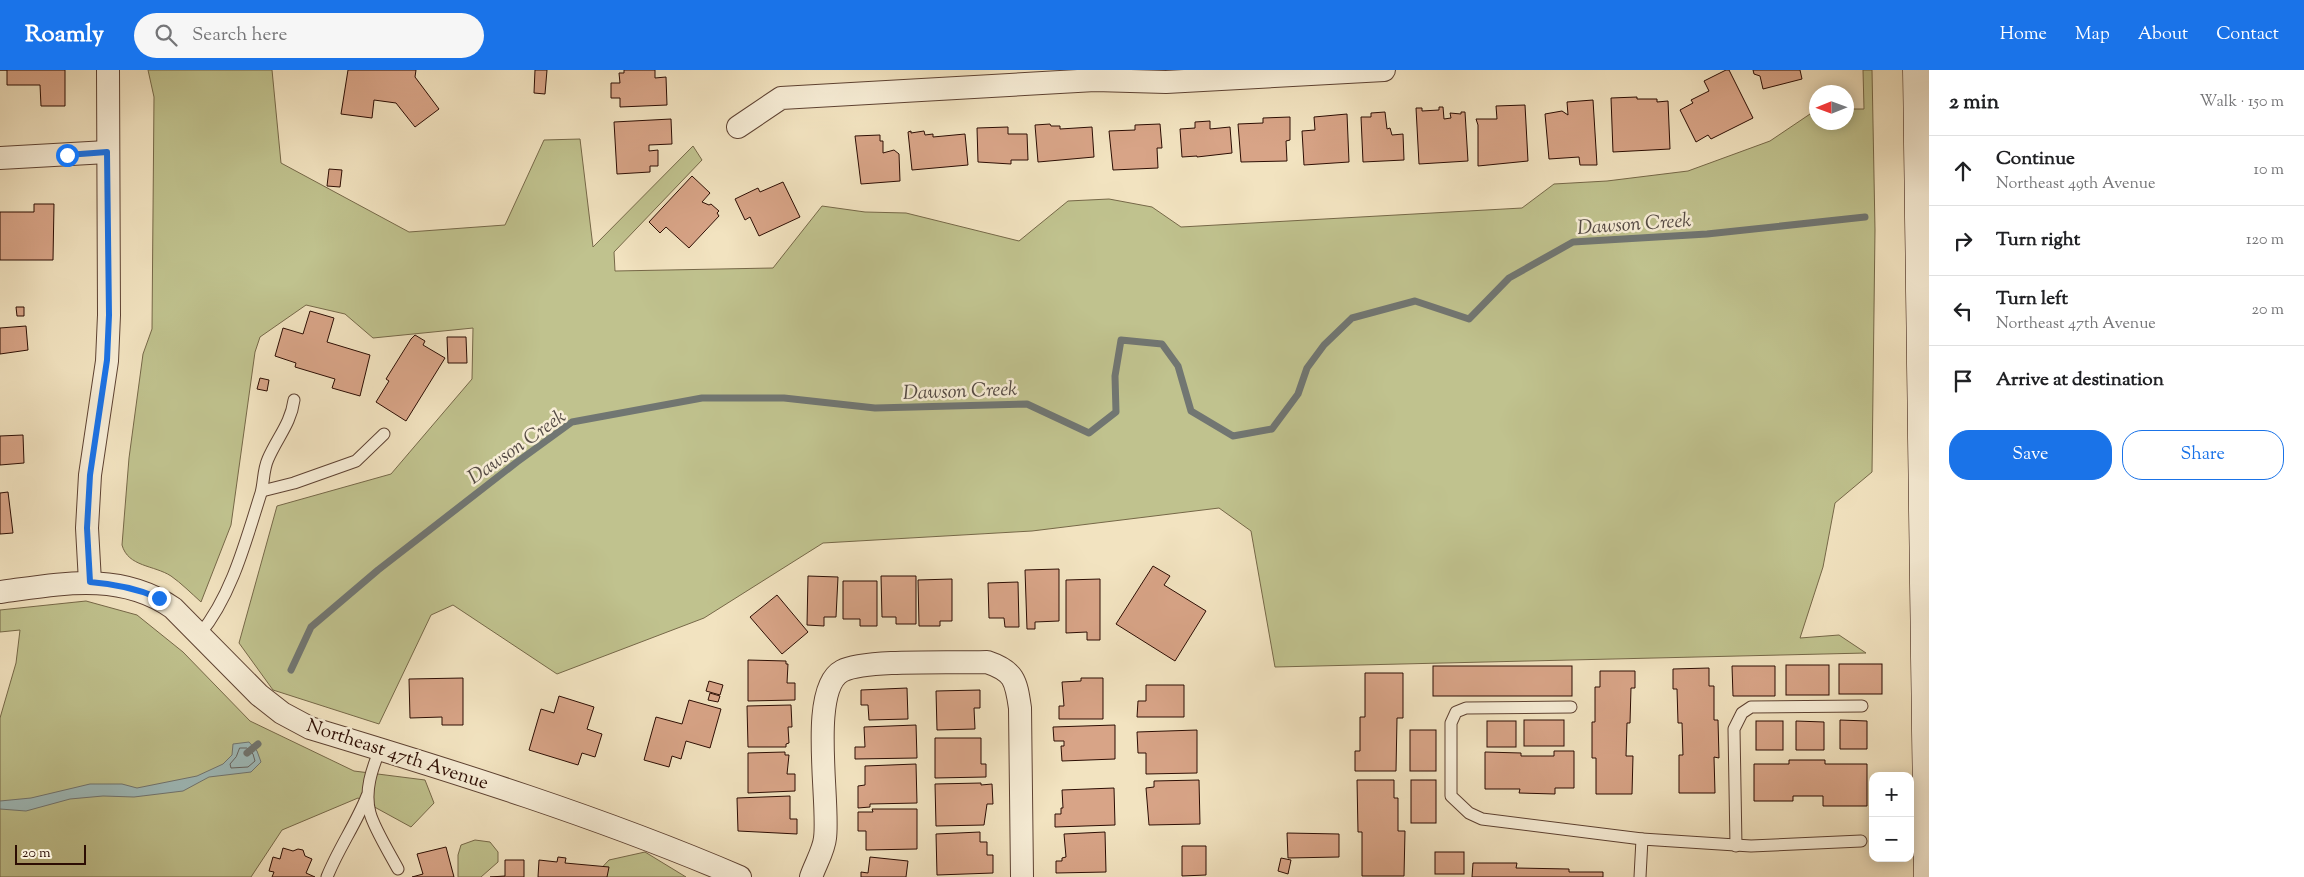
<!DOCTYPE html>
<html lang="en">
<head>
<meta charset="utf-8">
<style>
  body { margin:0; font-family:"Sorts Mill Goudy",serif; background:#f6f6f6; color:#202124 }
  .controls { position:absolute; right:15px; bottom:15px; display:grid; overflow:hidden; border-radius:10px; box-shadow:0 2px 12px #0003 }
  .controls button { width:45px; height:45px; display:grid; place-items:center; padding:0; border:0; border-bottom:1px solid #e0e0e0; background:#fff; color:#202124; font:25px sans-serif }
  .compass { position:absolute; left:1809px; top:15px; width:45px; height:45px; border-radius:50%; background:#fff; box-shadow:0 2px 12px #0003; rotate:269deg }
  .scale { position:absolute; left:15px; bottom:12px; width:71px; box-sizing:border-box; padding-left:5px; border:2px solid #2c0d03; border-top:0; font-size:14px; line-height:18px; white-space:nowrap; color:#2c0d03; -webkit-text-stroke:4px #f7edd6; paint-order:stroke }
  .stop { position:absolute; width:15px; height:15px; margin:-11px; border:4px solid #1a73e8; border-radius:50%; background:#fff }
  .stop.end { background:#1a73e8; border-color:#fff; box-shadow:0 1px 5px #0008 }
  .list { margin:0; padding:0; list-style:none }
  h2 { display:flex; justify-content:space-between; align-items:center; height:65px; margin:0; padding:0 20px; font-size:21px }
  h2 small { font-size:16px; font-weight:400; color:#757577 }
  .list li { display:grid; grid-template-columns:32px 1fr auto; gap:15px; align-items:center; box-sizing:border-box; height:70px; padding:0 20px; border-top:1px solid #e0e0e0 }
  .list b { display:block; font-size:19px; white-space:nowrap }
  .list p { margin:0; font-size:16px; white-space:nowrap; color:#757577 }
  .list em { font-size:16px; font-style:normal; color:#757577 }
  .actions { display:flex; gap:10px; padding:15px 20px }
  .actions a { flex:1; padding:11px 0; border:1px solid #1a73e8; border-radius:20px; text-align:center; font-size:18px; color:#1a73e8 }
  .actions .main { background:#1a73e8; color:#fff }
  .icon { flex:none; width:28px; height:28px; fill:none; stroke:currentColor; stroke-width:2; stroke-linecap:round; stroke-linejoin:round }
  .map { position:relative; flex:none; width:1929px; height:807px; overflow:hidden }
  header { display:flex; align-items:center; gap:30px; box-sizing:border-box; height:70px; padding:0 25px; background:#1a73e8; color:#fff }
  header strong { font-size:24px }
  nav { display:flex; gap:28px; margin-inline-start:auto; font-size:18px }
  .search { width:350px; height:45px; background:#f6f6f6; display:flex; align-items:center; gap:12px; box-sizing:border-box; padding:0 18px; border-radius:28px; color:#757577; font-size:19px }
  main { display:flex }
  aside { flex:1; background:#fff }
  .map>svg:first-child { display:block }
</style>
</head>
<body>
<header>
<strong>Roamly</strong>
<div class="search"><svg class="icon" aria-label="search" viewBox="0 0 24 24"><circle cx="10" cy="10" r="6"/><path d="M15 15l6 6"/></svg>Search here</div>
<nav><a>Home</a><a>Map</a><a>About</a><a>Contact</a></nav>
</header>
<main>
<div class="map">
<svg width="1929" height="807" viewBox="0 0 1929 807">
  <rect width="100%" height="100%" fill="#f2e3c0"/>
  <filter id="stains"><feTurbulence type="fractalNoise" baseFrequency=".004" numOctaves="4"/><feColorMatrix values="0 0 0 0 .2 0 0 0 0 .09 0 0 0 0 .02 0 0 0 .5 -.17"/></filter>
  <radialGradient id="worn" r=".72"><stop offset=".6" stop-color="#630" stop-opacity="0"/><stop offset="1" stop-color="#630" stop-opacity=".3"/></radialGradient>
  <g fill="#c0c28e" stroke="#766848">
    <path d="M 148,0 L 272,0 L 281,93 L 409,162 L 505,155 L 544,70 L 580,69 L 593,177 L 693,76 L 702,90 L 614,182 L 615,201 L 773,198 L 822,136 L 865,142 L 906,143 L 1019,171 L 1068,131 L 1109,129 L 1152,137 L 1181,157 L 1522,138 L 1554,114 L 1607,111 L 1688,101 L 1770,71 L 1816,40 L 1816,52 L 1846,52 L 1847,39 L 1864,39 L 1863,0 L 1872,0 L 1875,160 L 1872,402 L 1835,433 L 1823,497 L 1800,568 L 1839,565 L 1866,583 L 1275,597 L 1251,461 L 1219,438 L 1032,461 L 823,473 L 704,548 L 557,604 L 453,535 L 431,545 L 379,654 L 273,620 L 239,573 L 277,436 L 391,404 L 472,309 L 473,258 L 373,268 L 345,244 L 306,235 L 260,267 L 255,282 L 231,455 L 201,532 C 191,523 181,513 171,506 C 154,495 128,497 122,475 L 129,388 L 143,284 L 152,259 L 154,27 Z"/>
    <path d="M 86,531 L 137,545 L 183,582 L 250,651 L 354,701 L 425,710 L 434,733 L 411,757 L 358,728 L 282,760 L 251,807 L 0,807 L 0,648 L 16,593 L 20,560 L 0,562 L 0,540 Z"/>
    <path d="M 475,770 L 490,772 L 498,782 L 498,792 L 481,807 L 458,807 L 458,785 L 461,775 Z"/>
    <path d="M 645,782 L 686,807 L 593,807 L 609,790 Z"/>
  </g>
  <path fill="#9fbcbc" stroke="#717672" d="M 249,672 L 257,681 L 261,692 L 251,702 L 209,707 L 183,721 L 134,727 L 103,726 L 70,729 L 26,741 L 0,739 L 0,731 L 31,728 L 90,714 L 122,714 L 137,718 L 197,706 L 223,694 L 232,685 L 233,674 Z"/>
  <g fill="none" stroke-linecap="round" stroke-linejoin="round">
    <path stroke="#666460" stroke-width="1" d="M 240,678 L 247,678 L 253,684 L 255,691 L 248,697 L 231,698 L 230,694 L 236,687 Z"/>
    <g stroke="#717672" stroke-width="7">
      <path d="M 291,600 L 311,557 L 378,500 L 517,392 L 572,352 L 702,328 L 784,328 L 875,338 L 1027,334 L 1089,363 L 1116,342 L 1115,306 L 1121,270 L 1162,274 L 1178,296 L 1191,341 L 1233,366 L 1272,359 L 1298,324 L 1307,298 L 1324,275 L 1352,248 L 1415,231 L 1469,249 L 1509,208 L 1573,172 L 1707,164 L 1865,147"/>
      <path d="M 247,683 L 258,674"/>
    </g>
  </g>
  <g fill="#d8a487" stroke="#2c0d03">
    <path d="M 0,0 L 65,0 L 65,36 L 41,36 L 40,15 L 7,15 L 7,0 Z"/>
    <path d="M 348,0 L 416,0 L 415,7 L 439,39 L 415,57 L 396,33 L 374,30 L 372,48 L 341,44 Z"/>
    <path d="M 535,0 L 547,0 L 545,24 L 534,23 Z"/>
    <path d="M 624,0 L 655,0 L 655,8 L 666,7 L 667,35 L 620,37 L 620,28 L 611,28 L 611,13 L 620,13 L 619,3 L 624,3 Z"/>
    <path d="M 1726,0 L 1729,0 L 1753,48 L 1711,69 L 1708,65 L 1696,72 L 1680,40 L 1693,33 L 1691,30 L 1709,21 L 1704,11 Z"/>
    <path d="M 1753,0 L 1800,0 L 1802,9 L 1763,19 L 1760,6 L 1754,4 Z"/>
    <path d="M 1637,27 L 1637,29 L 1657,29 L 1657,32 L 1668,31 L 1670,79 L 1613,82 L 1611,28 Z"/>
    <path d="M 1593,30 L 1597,95 L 1580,95 L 1579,87 L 1549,89 L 1545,44 L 1562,41 L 1568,45 L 1567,32 Z"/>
    <path d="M 1525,35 L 1528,91 L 1478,96 L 1478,55 L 1476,49 L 1497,49 L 1496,36 Z"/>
    <path d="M 1439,37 L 1443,37 L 1444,49 L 1451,48 L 1450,43 L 1461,44 L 1461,42 L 1465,42 L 1468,91 L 1419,94 L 1416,38 L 1422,38 L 1422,41 L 1439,40 Z"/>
    <path d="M 1385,42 L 1387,59 L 1390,58 L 1392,65 L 1403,64 L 1404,90 L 1363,92 L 1361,47 L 1371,47 L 1371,43 Z"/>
    <path d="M 1347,44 L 1349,92 L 1304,95 L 1302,61 L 1315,60 L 1314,47 Z"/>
    <path d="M 1290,47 L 1290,70 L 1286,71 L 1287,91 L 1241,92 L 1238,54 L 1263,53 L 1263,48 Z"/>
    <path d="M 671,49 L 672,74 L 649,75 L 649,81 L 658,80 L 658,96 L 650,96 L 650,102 L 617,104 L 614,52 Z"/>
    <path d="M 1210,51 L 1210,59 L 1230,57 L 1232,83 L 1197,87 L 1197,86 L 1182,87 L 1180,59 L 1195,58 L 1195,52 Z"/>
    <path d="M 1050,54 L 1051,56 L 1060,56 L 1060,59 L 1092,57 L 1094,87 L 1038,92 L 1035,55 Z"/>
    <path d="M 1160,54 L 1162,78 L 1157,78 L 1158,98 L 1113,100 L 1109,61 L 1135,60 L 1135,55 Z"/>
    <path d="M 1008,57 L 1008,64 L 1027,64 L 1028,90 L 1011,90 L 1011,94 L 978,92 L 977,58 Z"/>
    <path d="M 911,61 L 911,63 L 924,61 L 925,65 L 933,64 L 933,67 L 965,64 L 968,95 L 912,100 L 908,62 Z"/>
    <path d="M 880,65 L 880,71 L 883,71 L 883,83 L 894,80 L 899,84 L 900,111 L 861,114 L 855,66 Z"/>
    <path d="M 329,99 L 342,100 L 340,117 L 327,116 Z"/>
    <path d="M 692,106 L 710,123 L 702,132 L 709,135 L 711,134 L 719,141 L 717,143 L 719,146 L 689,178 L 666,157 L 660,163 L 649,152 Z"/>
    <path d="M 783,112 L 800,147 L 759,166 L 750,147 L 745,150 L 735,129 L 758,118 L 760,122 Z"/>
    <path d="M 34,134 L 54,134 L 53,190 L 0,190 L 0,142 L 34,142 Z"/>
    <path d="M 16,237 L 24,237 L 24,246 L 17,246 Z"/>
    <path d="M 310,241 L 334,248 L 327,272 L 370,285 L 360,326 L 332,318 L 335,309 L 295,297 L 296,293 L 275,286 L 283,258 L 303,264 Z"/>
    <path d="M 26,256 L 28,280 L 0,284 L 0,258 Z"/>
    <path d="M 415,265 L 425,271 L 423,275 L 445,288 L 406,351 L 376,332 L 389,311 L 386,309 L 411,269 Z"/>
    <path d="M 447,267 L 466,267 L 467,293 L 448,293 Z"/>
    <path d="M 260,308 L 269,310 L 267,321 L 257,319 Z"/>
    <path d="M 23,365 L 24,393 L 0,395 L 0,366 Z"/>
    <path d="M 8,422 L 13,463 L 0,464 L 0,423 Z"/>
    <path d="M 1153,496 L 1170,506 L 1164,515 L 1206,541 L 1175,591 L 1116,554 Z"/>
    <path d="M 1059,499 L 1059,551 L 1035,552 L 1035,559 L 1027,559 L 1025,500 Z"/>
    <path d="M 808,506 L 838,507 L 836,547 L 824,547 L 824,556 L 807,555 Z"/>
    <path d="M 881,506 L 916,506 L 916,554 L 896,554 L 896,547 L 882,547 Z"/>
    <path d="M 952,509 L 952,551 L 940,551 L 940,556 L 919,556 L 918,510 Z"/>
    <path d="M 1100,509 L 1100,570 L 1087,570 L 1087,562 L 1066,563 L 1066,510 Z"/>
    <path d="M 843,511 L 877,511 L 877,556 L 860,556 L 860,549 L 843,549 Z"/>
    <path d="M 1018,512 L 1019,557 L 1005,557 L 1004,548 L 989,548 L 988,513 Z"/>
    <path d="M 777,525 L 808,562 L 782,584 L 750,547 Z"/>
    <path d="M 748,590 L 786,591 L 786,594 L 788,594 L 787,613 L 795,613 L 795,630 L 748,631 Z"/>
    <rect x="1839" y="594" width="43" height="30"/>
    <rect x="1786" y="595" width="43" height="30"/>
    <rect x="1433" y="596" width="139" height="30"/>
    <path d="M 1732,596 L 1775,596 L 1775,626 L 1733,626 Z"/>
    <path d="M 1709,598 L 1709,616 L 1714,616 L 1714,650 L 1718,650 L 1719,688 L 1714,687 L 1715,723 L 1679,723 L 1679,685 L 1683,685 L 1682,653 L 1678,653 L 1677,619 L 1673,619 L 1673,599 Z"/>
    <path d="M 1600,601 L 1635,601 L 1635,618 L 1631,618 L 1630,653 L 1627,653 L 1626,686 L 1633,686 L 1632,724 L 1596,724 L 1596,688 L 1592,688 L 1592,652 L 1595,652 L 1595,617 L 1600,617 Z"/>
    <path d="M 1365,603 L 1403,603 L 1403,648 L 1397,648 L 1396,701 L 1355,701 L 1355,681 L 1360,681 L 1360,647 L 1365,647 Z"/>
    <path d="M 463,608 L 463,655 L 442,655 L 442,647 L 410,648 L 409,609 Z"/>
    <path d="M 1081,608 L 1103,608 L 1103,649 L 1059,649 L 1059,636 L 1064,636 L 1062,612 L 1081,611 Z"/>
    <path d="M 709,611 L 723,615 L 720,625 L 706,621 Z"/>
    <path d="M 1146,615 L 1184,615 L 1184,647 L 1137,647 L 1138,631 L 1146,631 Z"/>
    <path d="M 907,618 L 908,649 L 869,650 L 868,635 L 861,635 L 861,620 Z"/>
    <path d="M 980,620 L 980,638 L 974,638 L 975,659 L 937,660 L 936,621 Z"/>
    <path d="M 710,623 L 720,626 L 718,632 L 708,630 Z"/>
    <path d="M 559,626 L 594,637 L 587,659 L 602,664 L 595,687 L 582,683 L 578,695 L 529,680 L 541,639 L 554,643 Z"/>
    <path d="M 689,630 L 721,639 L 710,678 L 686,671 L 681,689 L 672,686 L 669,697 L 644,690 L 656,647 L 682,654 Z"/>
    <path d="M 791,635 L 792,657 L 788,657 L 789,673 L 786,674 L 786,677 L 748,677 L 747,636 Z"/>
    <rect x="1524" y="650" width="40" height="26"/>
    <path d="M 1840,650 L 1867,651 L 1867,679 L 1840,679 Z"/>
    <rect x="1487" y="651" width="29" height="26"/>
    <rect x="1756" y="651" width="27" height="29"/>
    <path d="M 1796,651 L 1824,652 L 1824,680 L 1796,680 Z"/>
    <path d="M 916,655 L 917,688 L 855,689 L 855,677 L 865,677 L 864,657 Z"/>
    <path d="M 1115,655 L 1115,689 L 1062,691 L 1061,676 L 1064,676 L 1064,671 L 1054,671 L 1053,657 Z"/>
    <path d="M 1197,660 L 1197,703 L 1146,704 L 1146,683 L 1138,683 L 1137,662 Z"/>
    <rect x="1410" y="660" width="26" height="41"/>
    <path d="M 935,668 L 981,668 L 981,694 L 986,694 L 986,707 L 935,708 Z"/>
    <path d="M 1554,681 L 1574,681 L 1574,718 L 1555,718 L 1555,724 L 1519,723 L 1520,719 L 1485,719 L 1485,682 L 1521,683 L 1521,686 L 1554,686 Z"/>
    <path d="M 785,682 L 785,685 L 789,685 L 787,704 L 795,704 L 795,721 L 748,723 L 748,683 Z"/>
    <path d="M 1789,690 L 1825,690 L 1825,694 L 1867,694 L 1867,736 L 1823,736 L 1823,726 L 1793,726 L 1793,731 L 1754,731 L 1754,694 L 1789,694 Z"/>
    <path d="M 916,694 L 917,733 L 870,734 L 870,737 L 858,738 L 858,716 L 865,715 L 865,696 Z"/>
    <path d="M 1199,710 L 1200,754 L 1149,755 L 1146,718 L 1154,717 L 1154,711 Z"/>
    <path d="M 1357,710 L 1394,710 L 1394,728 L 1398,728 L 1398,761 L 1405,761 L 1404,806 L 1362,806 L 1362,762 L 1358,762 Z"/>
    <rect x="1411" y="710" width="25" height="43"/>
    <path d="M 981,713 L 981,715 L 992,714 L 993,734 L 987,734 L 984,755 L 936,756 L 935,714 Z"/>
    <path d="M 1114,718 L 1115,755 L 1055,757 L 1055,744 L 1061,744 L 1061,738 L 1063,738 L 1062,720 Z"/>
    <path d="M 790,726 L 790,749 L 797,749 L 797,764 L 738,761 L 737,728 Z"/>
    <path d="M 872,739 L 917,739 L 917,779 L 866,780 L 866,761 L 858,761 L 858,742 L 873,742 Z"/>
    <path d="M 980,762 L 980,772 L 987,772 L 987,785 L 993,785 L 993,803 L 937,805 L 936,764 Z"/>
    <path d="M 1105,762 L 1106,802 L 1056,803 L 1056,791 L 1062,791 L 1062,788 L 1066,787 L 1064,764 Z"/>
    <path d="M 1287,763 L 1339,764 L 1339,787 L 1288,788 Z"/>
    <path d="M 1182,776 L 1206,776 L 1206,805 L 1182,806 Z"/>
    <path d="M 446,777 L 454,807 L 412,807 L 423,804 L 417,784 Z"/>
    <path d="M 283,778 L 293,781 L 298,779 L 303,780 L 305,786 L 312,789 L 306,803 L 315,807 L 272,807 L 274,802 L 269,801 L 273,787 L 280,789 Z"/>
    <rect x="1435" y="782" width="29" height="22"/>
    <path d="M 558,787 L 566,788 L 565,793 L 609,797 L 607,807 L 538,807 L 539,790 L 557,792 Z"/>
    <path d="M 870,787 L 908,791 L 906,807 L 861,807 L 861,802 L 868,803 Z"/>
    <path d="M 1281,788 L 1291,790 L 1288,804 L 1278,801 Z"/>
    <path d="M 505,790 L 524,790 L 524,807 L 490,807 L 505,806 Z"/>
    <path d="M 1473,793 L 1517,793 L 1516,798 L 1569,799 L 1569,802 L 1603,802 L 1603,807 L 1472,807 Z"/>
  </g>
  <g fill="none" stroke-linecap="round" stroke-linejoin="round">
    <defs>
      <g id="lane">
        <path d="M 262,421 L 294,413 L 356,391 L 384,364"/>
        <path d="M 200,564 C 232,525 246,470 261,423 C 264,412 263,400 268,389 C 277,368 291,353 294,330"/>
        <path d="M 1571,637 L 1466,638 L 1456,642 L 1451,653 L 1451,726 L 1469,743 L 1482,749 L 1642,769"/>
        <path d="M 380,679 C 372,699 364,721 370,743 C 374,758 390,784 398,799"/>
        <path d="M 1736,776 L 1734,659 L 1742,643 L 1751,637 L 1862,636"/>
        <path d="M 327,807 C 338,779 356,754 367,726"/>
        <path d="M 1640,807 L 1642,769 L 1751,776 L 1861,771"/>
      </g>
      <g id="street">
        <path d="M 738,57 L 781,28 L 1095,10 L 1166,12 L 1384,0"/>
        <path d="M 0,88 L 107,82"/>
        <path d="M 90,512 L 87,458 L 90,405 L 107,291 L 109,245 L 108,0"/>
        <path d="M 0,522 C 60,514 120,501 173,538 L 259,625 L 282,643 L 310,658 C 456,702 600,747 740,807"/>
        <path d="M 811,807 C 815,795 824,780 825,768 C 830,733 808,619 842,601 C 865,589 956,593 987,592 C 1014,601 1016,610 1020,638 L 1022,807"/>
      </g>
      <path id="secondary" d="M 1917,0 L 1928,807"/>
    </defs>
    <use href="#lane" stroke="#5e4232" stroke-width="13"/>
    <use href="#street" stroke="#5e4232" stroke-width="24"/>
    <use href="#secondary" stroke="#2c0d03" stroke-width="29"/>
    <use href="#lane" stroke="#f7edd6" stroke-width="11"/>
    <use href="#street" stroke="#f7edd6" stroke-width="22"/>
    <use href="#secondary" stroke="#f7edd6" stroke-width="28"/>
  </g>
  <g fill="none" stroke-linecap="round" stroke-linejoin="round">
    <path stroke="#1a73e8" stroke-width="6" d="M 67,85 L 107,82 L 109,245 L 107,290 L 90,405 L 87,458 L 90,512 C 115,514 136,518 159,528"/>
  </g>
  <g text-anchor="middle" stroke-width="5" stroke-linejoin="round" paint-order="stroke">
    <g font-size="19" fill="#2c0d03" stroke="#f7edd6">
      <text transform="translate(398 683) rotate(18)" y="7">Northeast 47th Avenue</text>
    </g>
    <g font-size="20" font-style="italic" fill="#544a44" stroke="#f7edd6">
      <text transform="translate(1634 153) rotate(-4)" y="7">Dawson Creek</text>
      <text transform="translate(960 320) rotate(-2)" y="7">Dawson Creek</text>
      <text transform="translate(516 376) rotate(-35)" y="7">Dawson Creek</text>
    </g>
  </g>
  <rect width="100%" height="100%" filter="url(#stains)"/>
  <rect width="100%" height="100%" fill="url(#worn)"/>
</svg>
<div class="controls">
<button>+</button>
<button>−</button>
</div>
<svg class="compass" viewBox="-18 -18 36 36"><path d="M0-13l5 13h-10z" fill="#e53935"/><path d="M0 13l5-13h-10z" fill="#757577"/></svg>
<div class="scale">20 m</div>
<div class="stop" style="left:67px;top:85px"></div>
<div class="stop end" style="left:159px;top:528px"></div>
</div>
<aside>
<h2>2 min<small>Walk · 150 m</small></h2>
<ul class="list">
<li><svg class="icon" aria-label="ahead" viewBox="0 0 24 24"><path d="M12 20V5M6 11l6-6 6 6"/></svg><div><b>Continue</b><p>Northeast 49th Avenue</p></div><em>10 m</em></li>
<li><svg class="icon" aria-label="right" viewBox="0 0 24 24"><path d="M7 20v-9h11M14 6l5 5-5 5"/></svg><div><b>Turn right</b></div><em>120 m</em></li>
<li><svg class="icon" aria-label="left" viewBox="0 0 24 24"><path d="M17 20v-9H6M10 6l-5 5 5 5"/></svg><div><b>Turn left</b><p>Northeast 47th Avenue</p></div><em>20 m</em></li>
<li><svg class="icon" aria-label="arrive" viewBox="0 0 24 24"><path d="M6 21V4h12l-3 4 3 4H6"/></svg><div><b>Arrive at destination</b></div></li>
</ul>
<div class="actions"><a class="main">Save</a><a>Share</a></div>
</aside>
</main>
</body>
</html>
